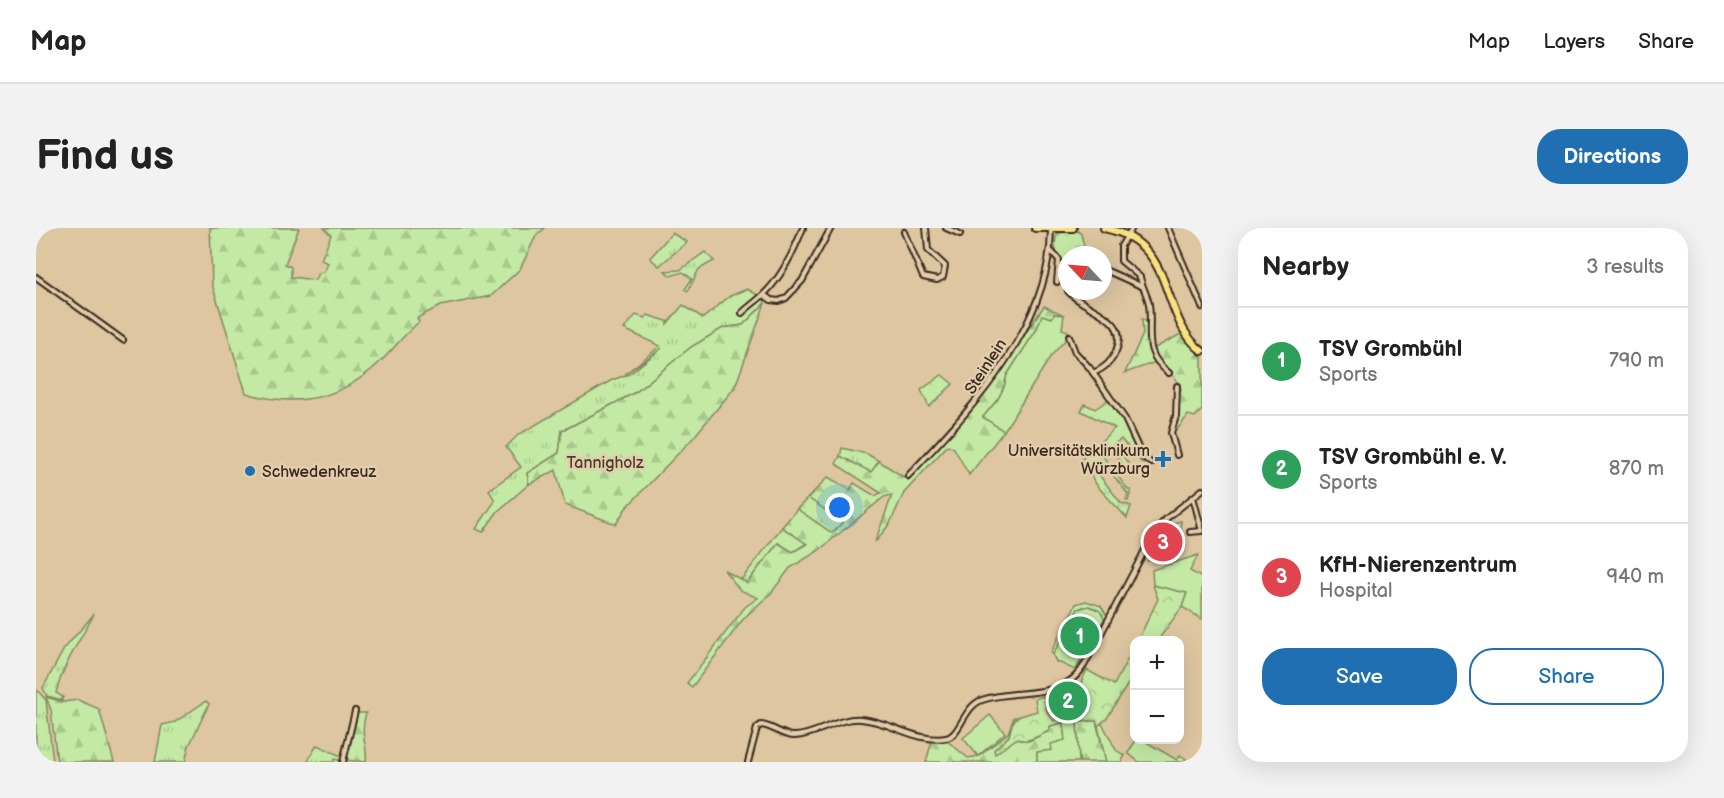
<!DOCTYPE html>
<html lang="en">
<head>
<meta charset="utf-8">
<style>
  body { margin:0; font-family:"Balsamiq Sans",sans-serif; background:#f2f2f2; color:#222 }
  .controls { position:absolute; right:18px; bottom:18px; display:grid; overflow:hidden; border-radius:12px; box-shadow:0 6px 24px #0002 }
  .controls button { width:54px; height:54px; display:grid; place-items:center; padding:0; border:0; border-bottom:2px solid #e0e0e0; background:#fff; color:#222; font:30px sans-serif }
  .compass { position:absolute; left:1022px; top:18px; width:54px; height:54px; border-radius:50%; background:#fff; box-shadow:0 6px 24px #0002; rotate:296deg }
  .you { position:absolute; left:804px; top:280px; width:21px; height:21px; margin:-15px; border:4px solid #fff; border-radius:50%; background:#1a73e8; box-shadow:0 0 0 9px #1a73e833 }
  .badge { display:grid; place-items:center; width:39px; height:39px; border-radius:50%; background:#1f6fb2; color:#fff; font-size:20px; font-weight:700 }
  .pin { position:absolute; translate:-50% -50%; border:3px solid #fff; box-shadow:0 2px 6px #0006 }
  .list { margin:0; padding:0; list-style:none }
  h2 { display:flex; justify-content:space-between; align-items:center; height:78px; margin:0; padding:0 24px; font-size:26px }
  h2 small { font-size:20px; font-weight:400; color:#767676 }
  .list li { display:grid; grid-template-columns:39px 1fr auto; gap:18px; align-items:center; box-sizing:border-box; height:108px; padding:0 24px; border-top:2px solid #e0e0e0 }
  .list b { display:block; font-size:22px; white-space:nowrap }
  .list p { margin:0; font-size:20px; white-space:nowrap; color:#767676 }
  .list em { font-size:20px; font-style:normal; color:#767676 }
  .actions { display:flex; gap:12px; padding:18px 24px }
  .actions a { flex:1; padding:14px 0; border:2px solid #1f6fb2; border-radius:24px; text-align:center; font-size:21px; color:#1f6fb2 }
  .actions .main { background:#1f6fb2; color:#fff }
  .map { position:relative; flex:none; width:1166px; height:534px; overflow:hidden; border-radius:24px }
  header { display:flex; align-items:center; gap:36px; box-sizing:border-box; height:84px; padding:0 30px; background:#fff; border-bottom:2px solid #e0e0e0 }
  header strong { font-size:28px }
  nav { display:flex; gap:33px; margin-inline-start:auto; font-size:21px }
  .intro { display:flex; align-items:center; justify-content:space-between; box-sizing:border-box; height:144px; padding:0 36px }
  h1 { margin:0; font-size:42px }
  .button { padding:15px 27px; border-radius:24px; background:#1f6fb2; color:#fff; font-size:21px; font-weight:700 }
  main { display:flex; gap:36px; padding:0 36px }
  aside { flex:1; background:#fff; border-radius:24px; box-shadow:0 6px 24px #0002 }
  .map>svg:first-child { display:block }
</style>
</head>
<body>
<header>
<strong>Map</strong>
<nav><a>Map</a><a>Layers</a><a>Share</a></nav>
</header>
<div class="intro"><h1>Find us</h1><a class="button">Directions</a></div>
<main>
<div class="map">
<svg width="1166" height="534" viewBox="0 0 1166 534">
  <defs>
    <pattern id="grass-tufts" width="24" height="20" patternUnits="userSpaceOnUse" patternTransform="scale(1.5)"><rect width="24" height="20" fill="#c3e9a4"/><path d="M3 7l-1-3M5 7V3M7 7l1-3M15 17l-1-3M17 17v-4M19 17l1-3" fill="none" stroke="#a8c88d"/></pattern>
    <pattern id="forest-firs" width="22" height="20" patternUnits="userSpaceOnUse" patternTransform="scale(1.5)"><rect width="22" height="20" fill="#c3e9a4"/><path d="M5 1l3.5 6h-7zM16 11l3.5 6h-7z" fill="#a8c88d"/></pattern>
    <pattern id="park-crowns" width="20" height="18" patternUnits="userSpaceOnUse" patternTransform="scale(1.5)"><rect width="20" height="18" fill="#c3e9a4"/><path d="M2 6a3 3 0 1 1 6 0M12 15a3 3 0 1 1 6 0" fill="none" stroke="#a8c88d"/></pattern>
  </defs>
  <rect width="100%" height="100%" fill="#dec6a1"/>
  <filter id="ink" filterUnits="userSpaceOnUse"><feTurbulence type="fractalNoise" baseFrequency=".0167" numOctaves="2"/><feDisplacementMap in="SourceGraphic" scale="12" xChannelSelector="R" yChannelSelector="G"/><feConvolveMatrix kernelMatrix="1 2 1 2 8 2 1 2 1" color-interpolation-filters="sRGB"/></filter>
  <g filter="url(#ink)">
    <g fill="url(#grass-tufts)" stroke="#7f8a61" stroke-width="1.5">
      <path d="M 636,5 L 651,14 L 623,38 L 614,30 Z"/>
      <path d="M 669,24 L 678,33 L 663,41 L 652,63 L 649,61 L 656,51 L 647,44 L 634,48 L 629,43 L 644,42 Z"/>
      <path d="M 711,61 L 727,70 L 729,75 L 707,97 L 687,100 L 655,119 L 600,164 L 526,203 L 523,225 L 491,245 L 493,256 L 462,283 L 447,304 L 440,301 L 459,273 L 453,262 L 485,239 L 470,219 L 482,207 L 576,152 L 593,146 L 626,120 L 589,146 L 624,118 L 588,101 L 600,87 L 609,90 L 611,87 L 631,93 L 631,96 L 647,77 L 667,90 L 694,68 Z"/>
      <path d="M 1072,172 L 1088,192 L 1106,229 L 1112,235 L 1105,234 L 1085,211 L 1078,216 L 1099,245 L 1096,248 L 1075,220 L 1066,227 L 1092,262 L 1095,262 L 1092,273 L 1090,272 L 1092,266 L 1065,232 L 1056,238 L 1085,275 L 1095,278 L 1091,290 L 1062,259 L 1045,232 L 1079,200 L 1045,183 L 1049,176 L 1059,181 Z"/>
      <path d="M 806,220 L 831,226 L 843,233 L 835,245 L 804,228 Z"/>
      <path d="M 772,270 L 808,294 L 796,305 L 761,281 Z"/>
      <path d="M 746,299 L 771,315 L 757,324 L 742,315 L 711,355 L 705,352 Z"/>
      <path d="M 58,386 C 44,413 27,436 20,465 L 27,469 L 26,472 L 11,468 L 7,460 L 28,421 Z"/>
      <path d="M 0,461 L 10,472 L 17,534 L 0,534 Z"/>
      <path d="M 170,473 L 173,476 L 153,518 L 149,534 L 119,534 L 126,497 L 139,494 Z"/>
      <path d="M 317,482 L 307,533 L 299,531 L 297,534 L 271,534 L 281,517 L 305,528 Z"/>
    </g>
    <g fill="url(#forest-firs)" stroke="#7f8a61" stroke-width="1.5">
      <path d="M 174,0 L 263,0 L 249,36 L 255,39 L 255,49 L 279,52 L 282,45 L 288,44 L 292,35 L 285,32 L 295,7 L 288,0 L 509,0 L 500,8 L 484,41 L 455,68 L 404,78 L 381,90 L 383,94 C 368,106 358,121 344,134 C 306,171 260,180 210,165 L 176,56 Z"/>
      <path d="M 729,75 L 699,159 L 657,210 L 590,280 L 580,296 L 529,277 L 520,242 L 493,256 L 491,245 L 523,225 L 526,203 L 600,164 L 655,119 L 687,100 L 707,97 Z"/>
      <path d="M 1008,78 L 1028,87 L 1018,86 L 1017,90 L 1001,101 L 971,147 L 968,159 L 962,171 L 947,189 L 968,203 L 933,247 L 918,220 L 912,217 L 868,265 L 854,295 L 841,312 L 839,314 L 856,267 L 848,269 L 782,323 L 754,340 L 735,365 L 708,390 L 656,459 L 651,455 L 709,379 L 722,370 L 704,362 L 688,342 L 711,355 L 742,315 L 757,324 L 771,316 L 746,299 L 761,281 L 796,305 L 807,294 L 772,270 L 792,249 L 814,262 L 818,255 L 839,268 L 845,265 L 800,236 L 804,228 L 835,244 L 843,233 L 872,252 L 953,159 Z"/>
      <path d="M 1106,91 L 1113,95 L 1112,116 L 1117,121 L 1145,106 L 1166,128 L 1166,182 L 1159,189 L 1152,187 L 1140,203 L 1138,201 L 1145,161 L 1135,143 L 1124,135 L 1117,135 L 1089,145 L 1107,106 Z"/>
      <path d="M 1132,291 L 1135,295 L 1145,293 L 1144,319 L 1111,333 C 1129,319 1137,329 1138,298 L 1133,301 L 1129,300 L 1123,304 L 1110,329 L 1119,306 Z"/>
      <path d="M 1050,373 L 1065,378 L 1071,388 L 1044,440 L 1039,442 L 1043,439 L 1067,387 C 1060,378 1052,376 1042,381 L 1017,427 L 1021,435 L 1015,424 L 1040,376 Z"/>
      <path d="M 10,469 L 27,474 L 42,472 L 63,481 L 78,534 L 21,534 L 15,482 Z"/>
      <path d="M 320,485 L 330,485 C 323,510 332,514 330,534 L 309,532 Z"/>
      <path d="M 978,489 L 981,489 L 976,496 L 973,508 L 958,522 L 980,511 L 993,513 L 1013,503 L 1014,498 L 1027,495 L 1029,512 L 1016,522 L 1001,525 L 1001,534 L 890,534 L 896,513 L 910,512 L 932,530 L 943,528 L 972,505 Z"/>
      <path d="M 1060,493 L 1070,534 L 1043,534 L 1041,494 Z"/>
    </g>
    <g fill="url(#park-crowns)" stroke="#7f8a61" stroke-width="1.5">
      <path d="M 1042,3 L 1045,6 L 1050,27 L 1031,27 L 1029,47 L 1026,46 C 1025,31 1014,19 1022,5 Z"/>
      <path d="M 906,147 L 917,156 L 893,179 L 885,162 Z"/>
      <path d="M 1117,357 L 1151,365 L 1146,379 L 1122,412 L 1102,412 L 1122,371 Z"/>
      <path d="M 1098,419 L 1098,446 L 1071,490 L 1062,498 L 1060,493 L 1035,492 L 1014,498 L 1013,503 C 1001,508 994,515 980,511 L 959,526 L 958,522 L 973,508 L 976,496 L 981,489 L 1001,483 L 999,471 L 1007,468 L 1011,484 L 1018,493 L 1052,478 L 1045,454 L 1051,442 L 1078,457 Z"/>
    </g>
    <g fill="#c3e9a4" stroke="#7f8a61" stroke-width="1.5">
      <path d="M 1018,86 L 1028,87 L 1026,101 L 1032,103 L 1032,109 L 1015,128 L 968,203 L 947,189 L 962,171 L 968,159 L 971,147 L 1001,101 L 1006,87 L 1016,90 Z"/>
      <path d="M 1162,327 L 1154,343 L 1166,350 L 1166,391 L 1146,379 L 1151,365 L 1117,357 L 1116,342 Z"/>
      <path d="M 1053,378 L 1064,383 L 1068,391 L 1039,442 L 1020,433 L 1017,427 L 1042,381 Z"/>
      <path d="M 1043,457 L 1051,477 L 1021,490 L 1013,470 Z"/>
      <path d="M 954,487 L 969,505 L 942,528 L 927,510 Z"/>
      <path d="M 1035,492 L 1041,494 L 1043,534 L 1001,534 L 1001,524 L 1016,522 L 1015,516 L 1029,512 L 1027,495 Z"/>
      <path d="M 1066,495 L 1080,522 L 1089,528 L 1085,534 L 1070,534 L 1062,498 Z"/>
      <path d="M 1100,512 L 1107,512 L 1141,532 L 1144,527 L 1150,531 L 1148,534 L 1103,534 L 1092,525 Z"/>
    </g>
    <g fill="none" stroke-linecap="round" stroke-linejoin="round">
      <defs>
        <g id="minor">
          <path d="M 910,0 L 924,6"/>
          <path d="M 1096,0 L 1085,18 L 1085,33 L 1104,49 C 1106,59 1111,66 1113,76 C 1117,106 1105,123 1133,145"/>
          <path d="M 1132,0 L 1166,79"/>
          <path d="M 868,4 L 887,49 L 901,52 L 907,49 L 909,38 L 892,22 L 890,0"/>
          <path d="M 1015,23 L 1023,32 L 1021,54"/>
          <path d="M 1067,41 L 1105,58"/>
          <path d="M 0,49 L 87,112"/>
          <path d="M 1032,63 C 1047,83 1095,87 1080,123 C 1076,134 1067,141 1057,145"/>
          <path d="M 728,67 L 735,72 L 743,73 L 750,70 L 766,53 L 795,0"/>
          <path d="M 706,85 C 713,78 721,73 728,66 C 746,49 758,23 767,0"/>
          <path d="M 1033,108 L 1039,124 L 1053,139 L 1089,191 L 1106,228 L 1115,235"/>
          <path d="M 1141,158 L 1140,188 L 1135,205 L 1141,227"/>
          <path d="M 872,248 C 935,181 1014,100 1015,2"/>
          <path d="M 1157,269 L 1166,303"/>
          <path d="M 1154,304 L 1165,303"/>
          <path d="M 307,534 L 319,483"/>
          <path d="M 712,534 L 721,500 L 725,497 C 737,498 748,509 759,508 C 782,507 802,489 825,491 C 854,493 880,515 910,510 C 924,508 928,478 946,472 C 982,459 1027,475 1049,436 L 1119,303 L 1131,290 L 1166,262"/>
        </g>
        <g id="major">
          <path d="M 999,0 L 1037,0"/>
          <path d="M 1068,0 C 1143,15 1121,88 1166,123"/>
        </g>
      </defs>
      <use href="#minor" stroke="#3b2a1e" stroke-width="8"/>
      <use href="#major" stroke="#3b2a1e" stroke-width="10"/>
      <use href="#minor" stroke="#e2ceac" stroke-width="4"/>
      <use href="#major" stroke="#f9e181" stroke-width="6"/>
    </g>
  </g>
  <g fill="#1f6fb2" stroke="#e2ceac" stroke-width="2">
    <path d="M1124 222h6v6h6v6h-6v6h-6v-6h-6v-6h6z"/>
    <circle cx="214" cy="243" r="6"/>
  </g>
  <g text-anchor="middle" stroke-width="5" stroke-linejoin="round" paint-order="stroke">
    <g font-size="16" fill="#3b2a1e" stroke="#e2ceac">
      <text transform="translate(949 138) rotate(-57)" y="6">Steinlein</text>
    </g>
    <g font-size="16" fill="#3b2a1e" stroke="#e2ceac" text-anchor="end">
      <text x="1114" y="228">Universitätsklinikum<tspan x="1114" dy="18">Würzburg</tspan></text>
      <text x="226" y="249" text-anchor="start">Schwedenkreuz</text>
    </g>
    <g font-size="16" fill="#493d2b" stroke="#e2ceac">
      <text x="569" y="240">Tannigholz</text>
    </g>
  </g>
</svg>
<div class="controls">
<button>+</button>
<button>−</button>
</div>
<svg class="compass" viewBox="-18 -18 36 36"><path d="M0-13l5 13h-10z" fill="#e53935"/><path d="M0 13l5-13h-10z" fill="#767676"/></svg>
<div class="you"></div>
<div class="pin badge" style="left:1044px;top:408px;background:#2e9e5b">1</div>
<div class="pin badge" style="left:1032px;top:473px;background:#2e9e5b">2</div>
<div class="pin badge" style="left:1127px;top:314px;background:#e0444e">3</div>
</div>
<aside>
<h2>Nearby<small>3 results</small></h2>
<ul class="list">
<li><span class="badge" style="background:#2e9e5b">1</span><div><b>TSV Grombühl</b><p>Sports</p></div><em>790 m</em></li>
<li><span class="badge" style="background:#2e9e5b">2</span><div><b>TSV Grombühl e. V.</b><p>Sports</p></div><em>870 m</em></li>
<li><span class="badge" style="background:#e0444e">3</span><div><b>KfH-Nierenzentrum</b><p>Hospital</p></div><em>940 m</em></li>
</ul>
<div class="actions"><a class="main">Save</a><a>Share</a></div>
</aside>
</main>
</body>
</html>
